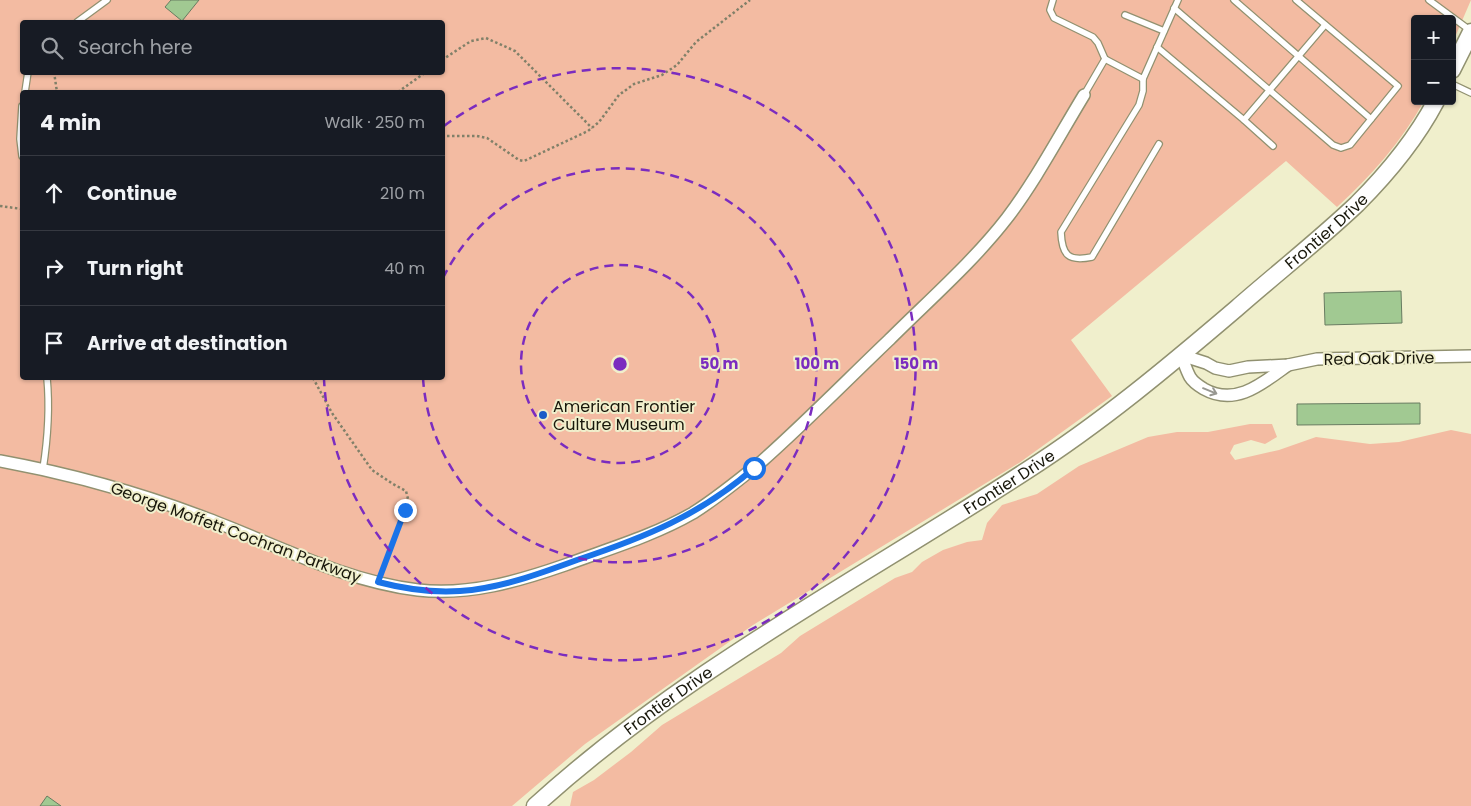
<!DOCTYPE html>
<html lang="en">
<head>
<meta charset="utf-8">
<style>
  body { margin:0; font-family:Poppins,sans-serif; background:#242831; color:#f1f3f6 }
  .controls { position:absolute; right:15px; top:15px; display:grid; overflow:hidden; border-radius:5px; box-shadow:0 1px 4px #0004 }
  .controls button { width:45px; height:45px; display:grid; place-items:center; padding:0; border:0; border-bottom:1px solid #363941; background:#171b24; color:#f1f3f6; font:25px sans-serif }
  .stop { position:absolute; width:15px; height:15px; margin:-11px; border:4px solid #1a73e8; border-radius:50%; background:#fff }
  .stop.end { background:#1a73e8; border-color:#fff; box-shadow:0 1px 5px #0008 }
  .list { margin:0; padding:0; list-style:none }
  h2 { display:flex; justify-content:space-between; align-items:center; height:65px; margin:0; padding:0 20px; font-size:21px }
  h2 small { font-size:16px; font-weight:400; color:#9ea1a6 }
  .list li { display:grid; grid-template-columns:32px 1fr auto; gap:15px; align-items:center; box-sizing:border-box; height:75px; padding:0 20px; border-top:1px solid #363941 }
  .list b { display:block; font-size:19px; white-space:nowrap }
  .list em { font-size:16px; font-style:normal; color:#9ea1a6 }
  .icon { flex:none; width:28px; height:28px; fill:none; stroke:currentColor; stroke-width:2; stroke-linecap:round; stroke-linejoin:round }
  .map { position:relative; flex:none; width:1471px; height:806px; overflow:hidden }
  .search { position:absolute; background:#171b24; box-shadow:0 1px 4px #0004; left:20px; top:20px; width:425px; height:55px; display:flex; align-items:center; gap:12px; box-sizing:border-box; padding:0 18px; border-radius:5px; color:#9ea1a6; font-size:19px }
  .panel { position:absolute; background:#171b24; box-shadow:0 1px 4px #0004; left:20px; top:90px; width:425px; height:290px; border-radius:5px }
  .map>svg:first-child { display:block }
</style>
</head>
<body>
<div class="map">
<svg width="1471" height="806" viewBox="0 0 1471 806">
  <rect width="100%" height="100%" fill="#f0efcc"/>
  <g fill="#f3bba2" fill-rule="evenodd">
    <path d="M 0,0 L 1471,0 L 1452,44 L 1452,19 L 1415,19 L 1415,101 L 1424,101 C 1402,141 1371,176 1337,207 L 1286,161 L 1071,340 L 1112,396 L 1019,463 L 753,625 L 585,744 L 512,806 L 0,806 ZM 22,22 L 442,22 L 442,72 L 22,72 ZM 22,92 L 442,92 L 442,378 L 22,378 Z"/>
    <path d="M 1250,424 L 1272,424 L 1277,437 L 1265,444 L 1251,440 L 1234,445 L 1230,453 L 1235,460 L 1279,450 L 1316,437 L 1370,444 L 1399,442 L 1451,430 L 1471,434 L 1471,806 L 570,806 L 573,792 L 594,780 L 631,752 L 662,725 L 781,653 L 800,636 L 895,578 L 912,572 L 922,562 L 943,550 L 967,542 L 982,540 L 987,523 L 1002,505 L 1037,494 L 1079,466 L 1148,437 L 1177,432 L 1208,432 Z"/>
  </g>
  <g fill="#a1c992" stroke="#687c61">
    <path d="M 171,0 L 199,0 L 182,21 L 165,7 Z"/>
    <path d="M 1401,291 L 1402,323 L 1325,325 L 1324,293 Z"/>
    <path d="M 1420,403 L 1420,424 L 1297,425 L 1297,404 Z"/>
    <path d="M 47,796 L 61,806 L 40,806 Z"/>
  </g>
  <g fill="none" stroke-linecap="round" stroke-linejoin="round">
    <defs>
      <g id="lane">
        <path d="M 1053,0 L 1050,10 L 1054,18 L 1093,37 L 1098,43 L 1105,59 L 1143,79 L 1178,0"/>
        <path d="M 1234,0 L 1371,119"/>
        <path d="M 1429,0 L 1471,31"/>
        <path d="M 1174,8 L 1333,145 L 1341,148 L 1350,145 L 1398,86 L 1296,0"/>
        <path d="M 1125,15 L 1164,31"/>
        <path d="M 77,22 L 107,0"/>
        <path d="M 1157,47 L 1244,120 L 1325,25"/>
        <path d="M 1143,79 L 1143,91 L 1139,105 L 1061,232 C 1062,255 1068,262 1092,257 L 1159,144"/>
        <path d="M 1452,84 L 1471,93"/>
        <path d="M 25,92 L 28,72"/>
        <path d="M 1084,95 L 1105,59"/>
        <path d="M 22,106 L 20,139 L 22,156"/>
        <path d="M 1244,120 L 1273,146"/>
        <path d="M 43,469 C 48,437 50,410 47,378"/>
      </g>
      <g id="street">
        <path d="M 1181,355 L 1206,363 L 1215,368 L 1229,371 L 1248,367 L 1288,365 L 1317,359 L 1471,356"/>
        <path d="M 1181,355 C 1184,362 1186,370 1190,377 C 1193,382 1199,386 1204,389 C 1236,407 1263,383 1288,365"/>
        <path d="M 0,461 C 71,474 140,493 208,519 C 277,545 344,581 418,590 C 468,596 519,581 565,565 C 608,549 653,536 693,513 C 717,498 739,480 761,462 C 805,423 846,381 889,340 C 929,300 973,262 1007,218 C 1036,180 1059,136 1084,95"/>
      </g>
      <g id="secondary">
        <path d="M 1452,70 L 1471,32"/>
        <path id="s1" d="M 535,806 C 682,672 860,579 1026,471 C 1101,423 1169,366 1237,308 C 1277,273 1319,240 1357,204 C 1388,173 1416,139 1436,101"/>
      </g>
    </defs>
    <use href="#lane" stroke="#919170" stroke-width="8"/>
    <use href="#street" stroke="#919170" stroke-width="14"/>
    <use href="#secondary" stroke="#919170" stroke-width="19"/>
    <g stroke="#818069" stroke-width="2.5" stroke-dasharray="2.5 2.5" stroke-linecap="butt">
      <path d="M 442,60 L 471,41 L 486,38 L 515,51 L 592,128"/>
      <path d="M 54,72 L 57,92"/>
      <path d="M 398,92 L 426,72"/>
      <path d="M 442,136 L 477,136 L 487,138 L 519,160 L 524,161 L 588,131 L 599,122 L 619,95 L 634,84 L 662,75 L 677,65 L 696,42 L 750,0"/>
      <path d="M 0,206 L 22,209"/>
      <path d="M 313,378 L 332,413 L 372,470 L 393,484 L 406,491 L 408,499 L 405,510 L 381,572"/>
    </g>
    <use href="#lane" stroke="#fff" stroke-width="5.5"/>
    <use href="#street" stroke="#fff" stroke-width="11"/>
    <use href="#secondary" stroke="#fff" stroke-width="16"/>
  </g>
  <defs><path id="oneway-shaft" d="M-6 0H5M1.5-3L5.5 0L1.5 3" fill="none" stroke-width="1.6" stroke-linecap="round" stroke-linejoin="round" transform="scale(1.25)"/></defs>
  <use stroke="#979791" href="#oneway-shaft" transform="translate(1210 391) rotate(22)"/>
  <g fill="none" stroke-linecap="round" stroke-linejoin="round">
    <path stroke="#1a73e8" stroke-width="6" d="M 405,510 L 378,582 C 405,589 432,593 460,591 C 501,588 539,574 577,560 C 643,538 701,515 754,468"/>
  </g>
  <g fill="none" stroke="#7b2cbf" stroke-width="2.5" stroke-dasharray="9 6">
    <circle cx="620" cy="364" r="99"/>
    <path d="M443 278A197 197 0 1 1 423 378"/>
    <path d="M444 126A296 296 0 1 1 324 379"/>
  </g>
  <circle fill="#1a5cc7" stroke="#f0efcc" stroke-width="2" cx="543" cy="415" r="5"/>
  <g text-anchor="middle" stroke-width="4" stroke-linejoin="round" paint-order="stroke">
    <g font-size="16" fill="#18170b" stroke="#f0efcc">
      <text dy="6" stroke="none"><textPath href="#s1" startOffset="980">Frontier Drive</textPath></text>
      <text transform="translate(1379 358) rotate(-1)" y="6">Red Oak Drive</text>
      <text dy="6" stroke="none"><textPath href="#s1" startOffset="575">Frontier Drive</textPath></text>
      <text transform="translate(236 532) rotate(20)" y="6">George Moffett Cochran Parkway</text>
      <text dy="6" stroke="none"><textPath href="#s1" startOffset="170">Frontier Drive</textPath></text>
    </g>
    <g font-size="16" fill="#18170b" stroke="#f0efcc" text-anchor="start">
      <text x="553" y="412">American Frontier<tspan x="553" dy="18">Culture Museum</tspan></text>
    </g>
  </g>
  <circle cx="620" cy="364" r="8" fill="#7b2cbf" stroke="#f0efcc" stroke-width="2.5"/>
  <g font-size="15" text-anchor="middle" font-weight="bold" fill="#7b2cbf" stroke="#f0efcc" stroke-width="4" stroke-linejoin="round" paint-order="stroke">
    <text x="719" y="369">50 m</text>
    <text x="817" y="369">100 m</text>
    <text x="916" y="369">150 m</text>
  </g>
</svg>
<div class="controls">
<button>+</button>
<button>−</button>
</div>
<div class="stop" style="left:754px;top:468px"></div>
<div class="stop end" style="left:405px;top:510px"></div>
<div class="search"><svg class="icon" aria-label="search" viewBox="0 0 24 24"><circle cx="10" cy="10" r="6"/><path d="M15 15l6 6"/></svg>Search here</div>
<section class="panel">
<h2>4 min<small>Walk · 250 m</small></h2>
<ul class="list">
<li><svg class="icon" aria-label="ahead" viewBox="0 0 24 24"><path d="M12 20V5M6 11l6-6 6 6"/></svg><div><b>Continue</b></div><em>210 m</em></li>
<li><svg class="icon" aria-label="right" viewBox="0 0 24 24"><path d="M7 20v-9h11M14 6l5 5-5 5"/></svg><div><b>Turn right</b></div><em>40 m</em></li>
<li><svg class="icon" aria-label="arrive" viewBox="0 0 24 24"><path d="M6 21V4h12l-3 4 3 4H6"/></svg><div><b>Arrive at destination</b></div></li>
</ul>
</section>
</div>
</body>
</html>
